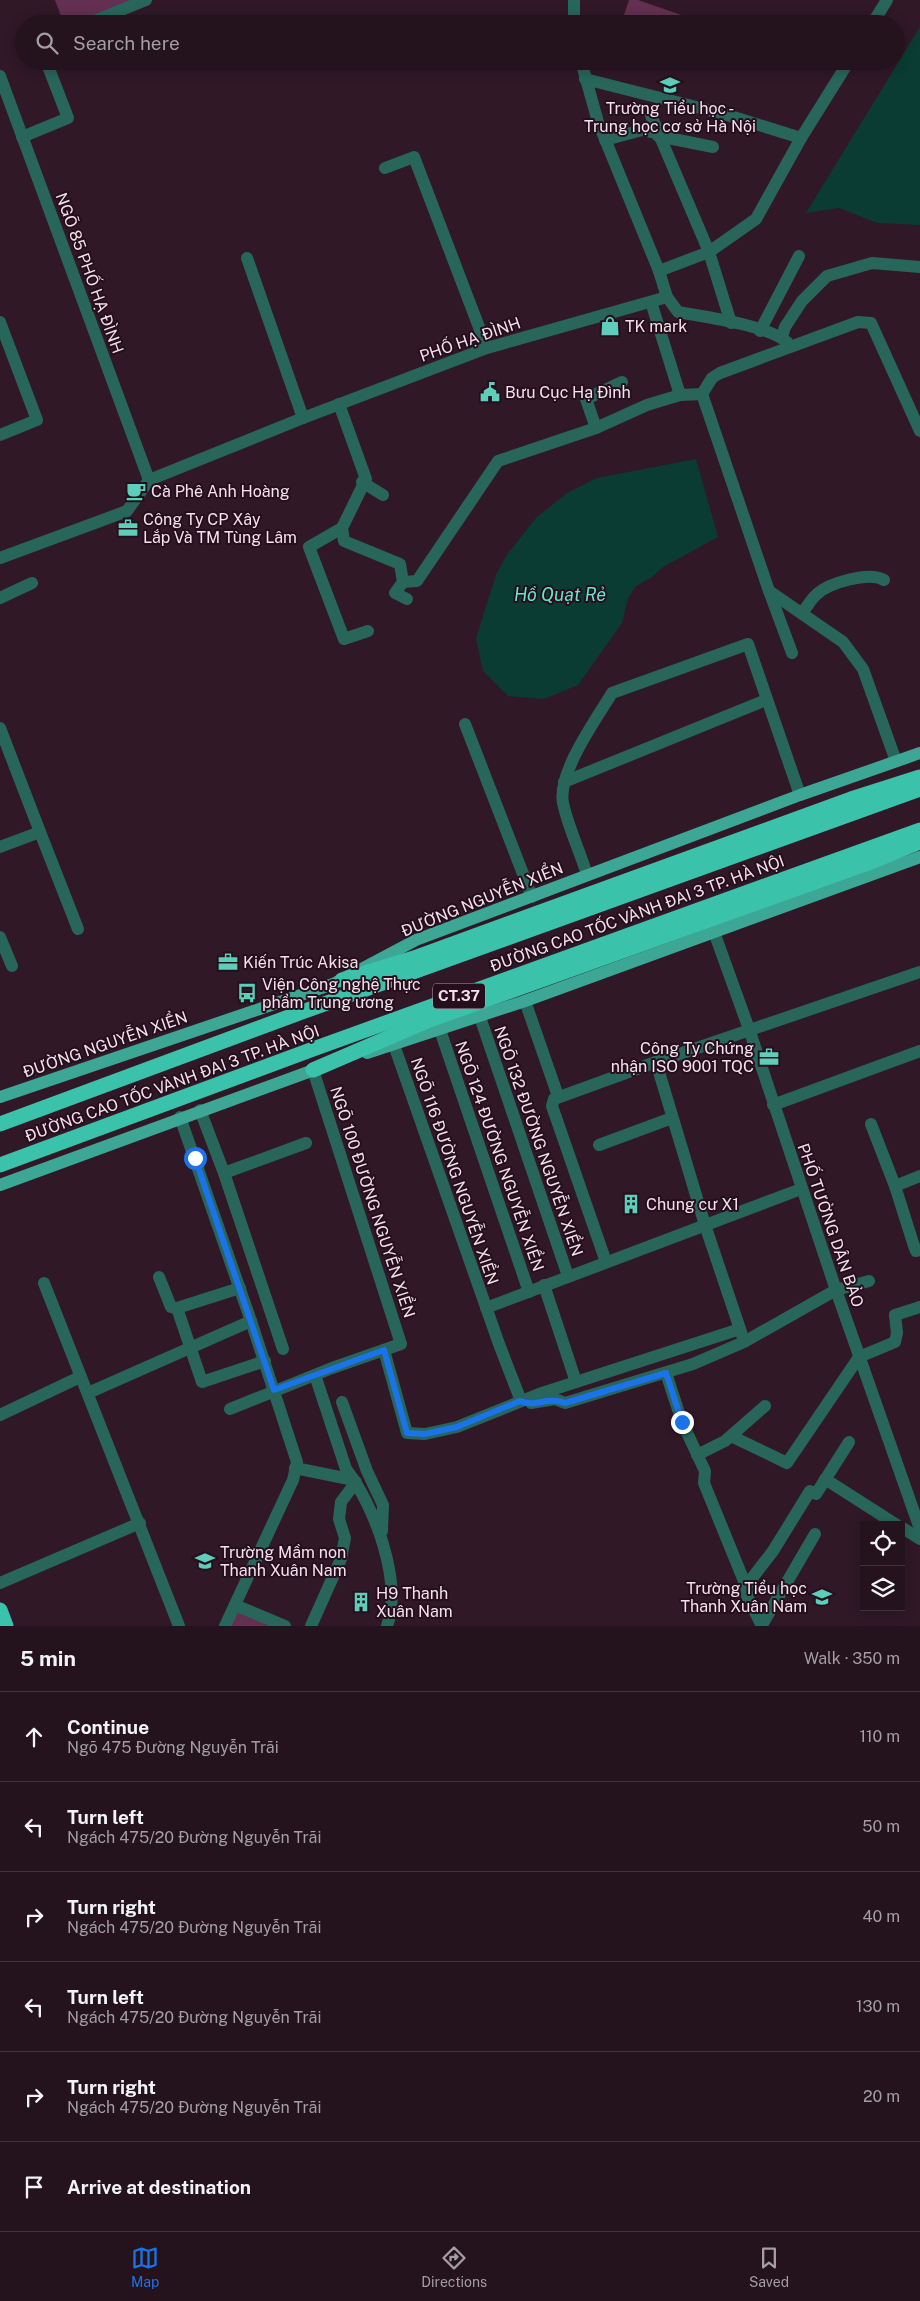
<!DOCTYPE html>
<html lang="en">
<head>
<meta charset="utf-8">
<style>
  body { margin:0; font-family:"Public Sans",sans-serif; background:#30202a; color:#f1f3f6 }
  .controls { position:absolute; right:15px; bottom:15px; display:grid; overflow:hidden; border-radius:0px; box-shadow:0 2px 12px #0003 }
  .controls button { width:45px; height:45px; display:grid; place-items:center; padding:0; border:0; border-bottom:1px solid #41323b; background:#24121d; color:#f1f3f6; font:25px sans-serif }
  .stop { position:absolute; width:15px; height:15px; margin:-11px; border:4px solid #1a73e8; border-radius:50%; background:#fff }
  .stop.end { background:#1a73e8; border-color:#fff; box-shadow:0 1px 5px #0008 }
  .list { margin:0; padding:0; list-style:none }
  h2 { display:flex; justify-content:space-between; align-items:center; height:65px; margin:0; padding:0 20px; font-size:21px }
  h2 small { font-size:16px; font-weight:400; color:#a39ea4 }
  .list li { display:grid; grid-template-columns:32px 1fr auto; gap:15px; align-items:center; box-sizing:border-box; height:90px; padding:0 20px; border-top:1px solid #41323b }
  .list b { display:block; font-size:19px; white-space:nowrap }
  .list p { margin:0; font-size:16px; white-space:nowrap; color:#a39ea4 }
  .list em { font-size:16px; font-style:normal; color:#a39ea4 }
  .icon { flex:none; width:28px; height:28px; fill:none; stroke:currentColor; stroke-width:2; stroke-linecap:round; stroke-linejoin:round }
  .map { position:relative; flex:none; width:920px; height:1626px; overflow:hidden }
  .search { position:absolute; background:#24121d; box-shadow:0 2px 12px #0003; left:15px; right:15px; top:15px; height:55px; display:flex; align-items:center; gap:12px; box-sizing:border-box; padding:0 18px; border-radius:28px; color:#a39ea4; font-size:19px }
  .sheet { height:605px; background:#24121d }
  nav { display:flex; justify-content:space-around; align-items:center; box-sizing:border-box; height:70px; border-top:1px solid #41323b; background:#24121d; font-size:14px; color:#a39ea4 }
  nav a { display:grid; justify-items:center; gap:2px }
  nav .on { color:#1a73e8 }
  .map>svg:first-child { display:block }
</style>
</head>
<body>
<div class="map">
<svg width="920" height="1626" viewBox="0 0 920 1626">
  <rect width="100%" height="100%" fill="#301827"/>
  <g fill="#633051">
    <path d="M 55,0 L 137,0 L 79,24 L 64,24 Z"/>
    <path d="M 629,0 L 638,0 L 690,18 L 688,24 L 621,24 Z"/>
    <path d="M 237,1611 L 274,1626 L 231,1626 Z"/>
  </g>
  <g fill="#0a3c34">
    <path d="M 920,27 L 920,225 L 877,223 L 839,208 L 806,213 Z"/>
    <path d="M 696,459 L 718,537 L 663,567 L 651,578 L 636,586 L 628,598 L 622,623 L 578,685 L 544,699 L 508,696 L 483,671 L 476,638 L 496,575 L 506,556 L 536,518 L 567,493 L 597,478 Z"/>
  </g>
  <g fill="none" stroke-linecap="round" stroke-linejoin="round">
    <g stroke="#28665b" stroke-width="12">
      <path d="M 87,24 L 146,0"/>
      <path d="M 574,24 L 574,0"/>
      <path d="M 872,24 L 887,0"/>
      <path d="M 581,61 L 598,122 L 659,271"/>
      <path d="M 0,76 L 149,480"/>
      <path d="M 585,79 L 724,114 L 801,138"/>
      <path d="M 650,113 L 709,252 L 731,323"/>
      <path d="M 658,136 L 713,147"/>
      <path d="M 22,137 L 68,118 L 46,61"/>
      <path d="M 605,140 L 642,130 L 657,133"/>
      <path d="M 385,168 L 414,157 L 487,348"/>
      <path d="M 247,258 L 303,418"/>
      <path d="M 667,297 L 678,312 C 705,317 767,325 787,342"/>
      <path d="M 651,302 L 680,395"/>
      <path d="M 0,322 L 37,420 L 0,435"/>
      <path d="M 760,331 L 799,256"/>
      <path d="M 782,337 L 785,327 L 802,301 L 827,276 L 872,263 L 920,267"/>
      <path d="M 702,394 L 712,378 L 720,373 L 858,322 L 871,323 L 920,431"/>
      <path d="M 339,404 L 366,479 L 342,528 L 344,541 L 400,564 L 403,582 L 417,581 L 498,461 L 596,428 L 647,405 L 680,395 L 702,394 L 769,591 L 843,642 L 863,669 L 896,761"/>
      <path d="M 596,428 L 586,399 L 622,382"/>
      <path d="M 362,482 L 383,495"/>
      <path d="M 342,528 L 309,547 L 344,639 L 368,631"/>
      <path d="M 0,558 L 127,511 L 149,480 L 303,418 L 487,348 L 667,297 L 659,271 L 709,252 L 756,219 L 801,138 L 849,61"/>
      <path d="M 403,582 L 395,593 L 407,599"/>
      <path d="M 769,591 L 792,653"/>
      <path d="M 0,598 L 32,583"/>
      <path d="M 802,613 C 807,607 811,599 817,594 C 829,583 869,571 884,580"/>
      <path d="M 465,724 L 532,897"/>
      <path d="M 0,728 L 40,832 L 0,847"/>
      <path d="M 564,782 L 766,700"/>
      <path d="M 40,832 L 78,929"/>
      <path d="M 587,875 C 580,851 568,827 563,803 C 557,773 597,718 612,693 L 748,644 L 800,795"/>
      <path d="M 714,932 L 749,1029 L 836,1290 L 920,1529"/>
      <path d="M 0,937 L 12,966"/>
      <path d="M 525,1001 L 558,1096"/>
      <path d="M 480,1017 L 568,1276"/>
      <path d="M 440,1030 L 529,1292"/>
      <path d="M 394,1045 L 499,1344 L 521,1401"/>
      <path d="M 656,1062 L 705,1225 L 742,1335"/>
      <path d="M 773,1105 L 920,1051"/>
      <path d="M 200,1110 L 224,1173 L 283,1349"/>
      <path d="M 180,1117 L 251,1321 L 297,1462 L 293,1480 L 225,1626"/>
      <path d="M 871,1124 L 895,1186 L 914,1246 L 916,1251 L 920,1250"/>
      <path d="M 599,1145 L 672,1118"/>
      <path d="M 224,1173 L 306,1143"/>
      <path d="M 895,1186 L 920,1176"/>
      <path d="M 606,1262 L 552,1106 L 554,1099 L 656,1062 L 920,972"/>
      <path d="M 159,1277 L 171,1307 L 177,1308"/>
      <path d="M 44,1283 L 179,1626"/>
      <path d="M 544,1285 L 576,1382"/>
      <path d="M 240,1288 L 177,1308 L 202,1382 L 265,1361"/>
      <path d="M 486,1308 L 801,1189"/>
      <path d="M 384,1350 L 407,1433 L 425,1434 L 457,1427 L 539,1394 L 740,1329"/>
      <path d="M 666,1373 L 682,1422 L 705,1471 L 704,1483 L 746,1586 L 747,1596 L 762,1626"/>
      <path d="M 315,1375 L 346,1469 C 374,1505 403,1581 387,1626"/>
      <path d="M 88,1393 L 251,1321"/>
      <path d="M 342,1402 L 367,1471 L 383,1505 L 382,1531"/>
      <path d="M 531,1403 L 555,1399 L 565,1403 L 693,1364 L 744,1342 L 836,1290 L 869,1281"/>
      <path d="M 230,1409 L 332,1368 L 401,1344 L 313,1070"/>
      <path d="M 0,1415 L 80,1377"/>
      <path d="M 731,1436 L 787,1463 L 859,1357 L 895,1342 L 897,1333 L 895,1315 L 920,1307"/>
      <path d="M 697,1455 L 725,1441 L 765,1406"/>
      <path d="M 295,1468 L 354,1480"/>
      <path d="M 825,1479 L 897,1525"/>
      <path d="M 901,1527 L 920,1539"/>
      <path d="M 0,1583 L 140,1523"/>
      <path d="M 746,1586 L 773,1551 L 810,1491 L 816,1494 L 849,1442"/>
      <path d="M 235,1605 L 285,1626"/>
      <path d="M 762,1625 L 815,1534"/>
      <path d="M 311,1626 L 341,1559 L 345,1538 L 339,1519 L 341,1502 L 356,1482"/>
    </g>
    <g stroke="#3ca794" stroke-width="12">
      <path d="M 367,1053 L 525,1001 L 920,857"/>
      <path d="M 0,1097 L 333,984 L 416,940 L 800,795 L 920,753"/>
      <path d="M 0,1185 L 322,1067"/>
    </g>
    <g stroke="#3bc2ab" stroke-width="15">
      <path d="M 342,980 L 414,958 L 851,799 L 920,777"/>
      <path d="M 313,1070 L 427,1021 L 871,862 L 920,842"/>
      <path d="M 0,1124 L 302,1012 L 920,789"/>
      <path d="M 0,1165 L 316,1048 L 920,830"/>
      <path d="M 0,1610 L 6,1626"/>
    </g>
  </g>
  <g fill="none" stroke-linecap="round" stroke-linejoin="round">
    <path stroke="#1a73e8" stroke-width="6" d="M 195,1158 L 274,1390 L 384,1350 L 407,1433 L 425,1434 L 457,1427 L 520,1401 C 536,1408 547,1396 565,1403 L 666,1373 L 682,1422"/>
  </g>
  <defs>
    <symbol id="school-bare" viewBox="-9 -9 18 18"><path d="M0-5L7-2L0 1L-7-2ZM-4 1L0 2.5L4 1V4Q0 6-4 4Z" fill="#5dceb9" stroke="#260f1d" stroke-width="2.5" paint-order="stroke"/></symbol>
    <symbol id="shop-bare" viewBox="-9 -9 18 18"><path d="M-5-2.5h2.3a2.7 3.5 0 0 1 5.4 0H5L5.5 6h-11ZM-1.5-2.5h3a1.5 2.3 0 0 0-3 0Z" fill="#5dceb9" stroke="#260f1d" stroke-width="2.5" paint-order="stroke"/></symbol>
    <symbol id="civic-bare" viewBox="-9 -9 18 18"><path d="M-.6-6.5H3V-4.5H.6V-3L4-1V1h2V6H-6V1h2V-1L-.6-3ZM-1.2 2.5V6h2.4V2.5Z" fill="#5dceb9" stroke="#260f1d" stroke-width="2.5" paint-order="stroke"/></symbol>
    <symbol id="cafe-bare" viewBox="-9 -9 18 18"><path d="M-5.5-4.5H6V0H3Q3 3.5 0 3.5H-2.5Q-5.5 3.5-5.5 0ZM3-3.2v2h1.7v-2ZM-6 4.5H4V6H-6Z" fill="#5dceb9" stroke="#260f1d" stroke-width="2.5" paint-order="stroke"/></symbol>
    <symbol id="office-bare" viewBox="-9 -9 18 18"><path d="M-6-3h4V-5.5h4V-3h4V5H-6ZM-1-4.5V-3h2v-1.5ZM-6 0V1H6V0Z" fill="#5dceb9" stroke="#260f1d" stroke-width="2.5" paint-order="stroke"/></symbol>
    <symbol id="bus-bare" viewBox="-9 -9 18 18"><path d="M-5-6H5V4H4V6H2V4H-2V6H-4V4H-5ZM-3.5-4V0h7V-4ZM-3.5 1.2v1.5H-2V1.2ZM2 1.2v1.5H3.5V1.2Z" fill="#5dceb9" stroke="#260f1d" stroke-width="2.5" paint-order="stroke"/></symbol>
    <symbol id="building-bare" viewBox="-9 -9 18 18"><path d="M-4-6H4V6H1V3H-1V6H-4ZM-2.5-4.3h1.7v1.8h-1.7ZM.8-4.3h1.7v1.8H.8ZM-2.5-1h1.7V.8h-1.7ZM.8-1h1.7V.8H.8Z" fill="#5dceb9" stroke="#260f1d" stroke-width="2.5" paint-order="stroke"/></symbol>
  </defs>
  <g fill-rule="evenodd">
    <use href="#school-bare" x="656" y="71" width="28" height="28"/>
    <use href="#shop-bare" x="596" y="312" width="28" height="28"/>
    <use href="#civic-bare" x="476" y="378" width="28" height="28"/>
    <use href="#cafe-bare" x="122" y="477" width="28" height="28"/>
    <use href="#office-bare" x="114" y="514" width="28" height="28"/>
    <use href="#office-bare" x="214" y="948" width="28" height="28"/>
    <use href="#bus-bare" x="233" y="979" width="28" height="28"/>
    <use href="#office-bare" x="755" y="1043" width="28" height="28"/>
    <use href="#building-bare" x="617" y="1190" width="28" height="28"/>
    <use href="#school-bare" x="191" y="1547" width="28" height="28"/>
    <use href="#school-bare" x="808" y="1583" width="28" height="28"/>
    <use href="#building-bare" x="347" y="1588" width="28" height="28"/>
  </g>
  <g text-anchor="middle" stroke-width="4" stroke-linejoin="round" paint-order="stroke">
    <rect fill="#260f1d" stroke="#b6a3ad" stroke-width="1" x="433" y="983.5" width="52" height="25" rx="4"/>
    <g font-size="15" font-weight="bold" fill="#f3e2eb">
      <text x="459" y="1001">CT.37</text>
    </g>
    <g font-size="16" fill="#f3e2eb" stroke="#260f1d" text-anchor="start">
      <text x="670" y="114" text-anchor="middle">Trường Tiểu học -<tspan x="670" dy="18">Trung học cơ sở Hà Nội</tspan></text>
      <text x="625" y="332">TK mark</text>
      <text x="505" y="398">Bưu Cục Hạ Đình</text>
      <text x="151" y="497">Cà Phê Anh Hoàng</text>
      <text x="143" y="525">Công Ty CP Xây<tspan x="143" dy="18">Lắp Và TM Tùng Lâm</tspan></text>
      <text x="243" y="968">Kiến Trúc Akisa</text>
      <text x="262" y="990">Viện Công nghệ Thực<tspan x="262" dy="18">phẩm Trung ương</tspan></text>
      <text x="754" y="1054" text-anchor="end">Công Ty Chứng<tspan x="754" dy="18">nhận ISO 9001 TQC</tspan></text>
      <text x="646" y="1210">Chung cư X1</text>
      <text x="220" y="1558">Trường Mầm non<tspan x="220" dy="18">Thanh Xuân Nam</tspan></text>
      <text x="807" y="1594" text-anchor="end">Trường Tiểu học<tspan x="807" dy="18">Thanh Xuân Nam</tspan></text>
      <text x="376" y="1599">H9 Thanh<tspan x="376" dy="18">Xuân Nam</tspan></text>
    </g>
    <g font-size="16" fill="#f3e2eb" stroke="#260f1d">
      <text transform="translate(90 273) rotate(70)" y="6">NGÕ 85 PHỐ HẠ ĐÌNH</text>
      <text transform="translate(470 339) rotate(-19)" y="6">PHỐ HẠ ĐÌNH</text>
      <text transform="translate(482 899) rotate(-22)" y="6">ĐƯỜNG NGUYỄN XIỂN</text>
      <text transform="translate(637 913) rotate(-20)" y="6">ĐƯỜNG CAO TỐC VÀNH ĐAI 3 TP. HÀ NỘI</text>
      <text transform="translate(105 1044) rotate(-19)" y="6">ĐƯỜNG NGUYỄN XIỂN</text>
      <text transform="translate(172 1083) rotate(-20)" y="6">ĐƯỜNG CAO TỐC VÀNH ĐAI 3 TP. HÀ NỘI</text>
      <text transform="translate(539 1141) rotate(71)" y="6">NGÕ 132 ĐƯỜNG NGUYỄN XIỂN</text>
      <text transform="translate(500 1156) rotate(71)" y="6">NGÕ 124 ĐƯỜNG NGUYỄN XIỂN</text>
      <text transform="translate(455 1171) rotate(71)" y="6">NGÕ 116 ĐƯỜNG NGUYỄN XIỂN</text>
      <text transform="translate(373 1202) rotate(72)" y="6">NGÕ 100 ĐƯỜNG NGUYỄN XIỂN</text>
      <text transform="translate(831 1225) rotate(71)" y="6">PHỐ TƯỞNG DÂN BẢO</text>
    </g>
    <g font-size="18" font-style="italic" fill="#65e5cd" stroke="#260f1d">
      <text x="560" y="601">Hồ Quạt Rẻ</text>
    </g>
  </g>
</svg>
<div class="controls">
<button><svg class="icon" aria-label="locate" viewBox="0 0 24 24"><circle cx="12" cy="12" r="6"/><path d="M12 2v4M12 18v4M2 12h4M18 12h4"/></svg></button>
<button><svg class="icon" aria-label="layers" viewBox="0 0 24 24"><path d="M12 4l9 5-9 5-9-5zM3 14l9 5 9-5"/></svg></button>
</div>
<div class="stop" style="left:195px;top:1158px"></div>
<div class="stop end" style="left:682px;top:1422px"></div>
<div class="search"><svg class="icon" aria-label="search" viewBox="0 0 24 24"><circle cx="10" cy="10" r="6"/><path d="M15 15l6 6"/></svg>Search here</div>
</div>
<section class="sheet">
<h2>5 min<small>Walk · 350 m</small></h2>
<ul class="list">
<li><svg class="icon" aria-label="ahead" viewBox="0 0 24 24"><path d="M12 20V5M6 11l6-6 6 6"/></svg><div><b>Continue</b><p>Ngõ 475 Đường Nguyễn Trãi</p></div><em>110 m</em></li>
<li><svg class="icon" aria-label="left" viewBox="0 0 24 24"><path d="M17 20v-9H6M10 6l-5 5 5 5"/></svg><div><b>Turn left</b><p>Ngách 475/20 Đường Nguyễn Trãi</p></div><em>50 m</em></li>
<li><svg class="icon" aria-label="right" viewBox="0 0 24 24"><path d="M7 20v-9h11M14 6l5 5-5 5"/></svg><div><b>Turn right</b><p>Ngách 475/20 Đường Nguyễn Trãi</p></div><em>40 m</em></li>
<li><svg class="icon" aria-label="left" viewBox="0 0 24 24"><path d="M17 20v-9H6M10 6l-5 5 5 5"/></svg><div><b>Turn left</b><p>Ngách 475/20 Đường Nguyễn Trãi</p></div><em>130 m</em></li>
<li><svg class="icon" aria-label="right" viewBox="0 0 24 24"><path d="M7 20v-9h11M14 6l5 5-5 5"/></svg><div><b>Turn right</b><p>Ngách 475/20 Đường Nguyễn Trãi</p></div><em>20 m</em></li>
<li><svg class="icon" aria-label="arrive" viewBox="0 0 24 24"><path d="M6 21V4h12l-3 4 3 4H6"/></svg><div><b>Arrive at destination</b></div></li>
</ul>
</section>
<nav>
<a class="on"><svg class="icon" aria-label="map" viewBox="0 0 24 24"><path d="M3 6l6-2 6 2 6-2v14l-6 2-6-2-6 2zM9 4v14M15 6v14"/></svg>Map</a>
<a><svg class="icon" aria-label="directions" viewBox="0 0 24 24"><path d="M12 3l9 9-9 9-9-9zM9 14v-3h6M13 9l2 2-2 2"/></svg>Directions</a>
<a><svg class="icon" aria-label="saved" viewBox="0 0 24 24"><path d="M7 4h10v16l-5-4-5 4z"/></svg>Saved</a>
</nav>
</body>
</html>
